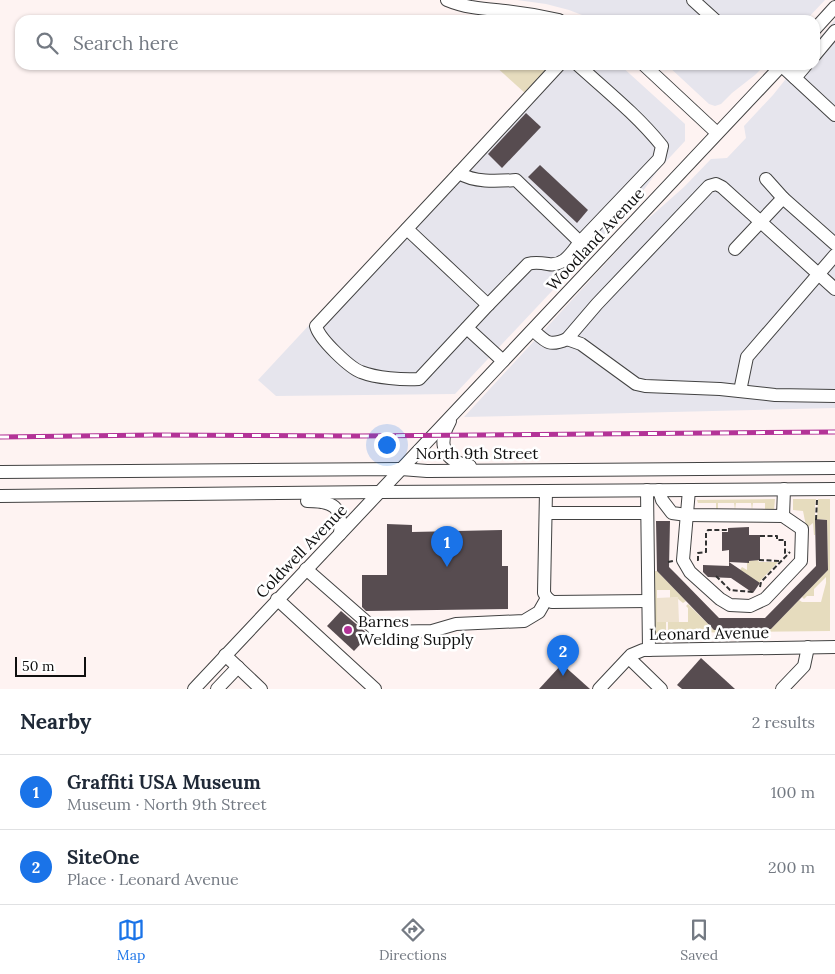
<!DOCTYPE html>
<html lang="en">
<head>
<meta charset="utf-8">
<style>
  body { margin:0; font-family:Lora,serif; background:#f2f2f3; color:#1f2937 }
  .scale { position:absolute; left:15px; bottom:12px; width:71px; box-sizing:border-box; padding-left:5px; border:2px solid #0f0f0f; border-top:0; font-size:14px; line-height:18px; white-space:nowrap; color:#0f0f0f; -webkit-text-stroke:4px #fff; paint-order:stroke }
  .you { position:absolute; left:386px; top:444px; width:18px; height:18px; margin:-12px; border:4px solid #fff; border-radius:50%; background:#1a73e8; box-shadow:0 0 0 8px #1a73e833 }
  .badge { display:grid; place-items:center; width:32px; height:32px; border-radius:50%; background:#1a73e8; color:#fff; font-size:16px; font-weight:700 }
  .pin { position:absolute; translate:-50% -41px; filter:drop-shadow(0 1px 2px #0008) }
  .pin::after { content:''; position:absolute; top:26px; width:18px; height:15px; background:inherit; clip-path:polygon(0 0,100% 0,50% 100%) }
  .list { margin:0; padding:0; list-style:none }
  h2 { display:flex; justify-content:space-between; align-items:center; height:65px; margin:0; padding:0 20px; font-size:21px }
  h2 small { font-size:16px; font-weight:400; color:#747a83 }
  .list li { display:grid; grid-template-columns:32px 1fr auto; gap:15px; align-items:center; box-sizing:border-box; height:75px; padding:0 20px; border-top:1px solid #e0e1e3 }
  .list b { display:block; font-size:19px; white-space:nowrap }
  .list p { margin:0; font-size:16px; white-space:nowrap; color:#747a83 }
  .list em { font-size:16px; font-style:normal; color:#747a83 }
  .icon { flex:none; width:28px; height:28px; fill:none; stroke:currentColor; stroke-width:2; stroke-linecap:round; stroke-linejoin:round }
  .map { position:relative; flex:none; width:835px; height:689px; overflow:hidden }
  .search { position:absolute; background:#fff; box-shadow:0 1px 4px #0004; left:15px; right:15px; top:15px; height:55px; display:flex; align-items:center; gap:12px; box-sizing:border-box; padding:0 18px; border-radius:15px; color:#747a83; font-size:19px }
  .sheet { height:215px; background:#fff }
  nav { display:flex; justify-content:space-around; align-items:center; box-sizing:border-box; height:70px; border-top:1px solid #e0e1e3; background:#fff; font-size:14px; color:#747a83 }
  nav a { display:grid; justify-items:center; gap:2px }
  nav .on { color:#1a73e8 }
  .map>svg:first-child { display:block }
</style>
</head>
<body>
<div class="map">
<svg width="835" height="689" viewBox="0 0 835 689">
  <rect width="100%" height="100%" fill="#fef3f2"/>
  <g fill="#e6e5ed">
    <path d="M 517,0 L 825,0 L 806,20 L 595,20 L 569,10 L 546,4 Z"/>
    <path d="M 835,20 L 835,408 L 464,417 L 640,226 L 684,187 L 711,159 L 727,158 L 746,138 L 744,126 L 773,95 L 797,65 L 815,65 L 815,43 Z"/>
    <path d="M 551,65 L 620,65 L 685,124 L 685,141 L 659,169 L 632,206 L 455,394 L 276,396 L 258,380 Z"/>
    <path d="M 667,65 L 765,65 L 755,75 L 732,93 L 721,104 L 715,106 L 709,104 Z"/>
  </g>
  <g fill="#e6dcbe">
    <path d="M 494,65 L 551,65 L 525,93 Z"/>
    <path d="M 775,499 L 774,510 L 765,509 L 765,503 L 753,503 L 752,510 L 751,503 L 736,503 L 735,510 L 734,503 L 718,503 L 718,509 L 716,509 L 716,503 L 698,503 L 697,500 Z"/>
    <path d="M 793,499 L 816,499 L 815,506 L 815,535 L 814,535 L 813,523 L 808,527 L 806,526 L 803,511 L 793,510 Z"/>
    <path d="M 818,499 L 830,499 L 830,631 L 668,633 L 668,622 L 688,622 L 688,608 L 686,606 L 688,604 L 714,630 L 771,629 L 799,600 L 802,602 L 821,602 L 826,583 L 826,577 L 814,589 L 814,596 L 807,596 L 804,599 L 802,597 L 828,570 L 827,520 L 817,519 Z"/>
    <path d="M 758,560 L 759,562 L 778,562 L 760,581 L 760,583 L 740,570 L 742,567 L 747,570 L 747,563 L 749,561 Z"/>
    <path d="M 654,571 L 657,571 L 686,601 L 683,603 L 678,599 L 678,597 L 670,598 L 670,590 L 657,590 L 657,622 L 666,622 L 666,633 L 655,633 Z"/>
  </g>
  <path fill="#eee2cf" d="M 678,597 L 679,622 L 657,622 L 657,598 Z"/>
  <g fill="#574c50">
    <path d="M 526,113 L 541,127 L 502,168 L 488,154 Z"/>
    <path d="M 540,165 L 588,210 L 577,223 L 528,177 Z"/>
    <path d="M 815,519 L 827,520 L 828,570 L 771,629 L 714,630 L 657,571 L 656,521 L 670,521 L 669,567 L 677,575 L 719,618 L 765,618 L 816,566 Z"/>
    <path d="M 387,524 L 412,525 L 412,532 L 502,530 L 502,566 L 508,566 L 508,609 L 366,611 L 362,607 L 362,575 L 387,575 Z"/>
    <path d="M 749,527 L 749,535 L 760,535 L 760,560 L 749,561 L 749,563 L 729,562 L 760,583 L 753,593 L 731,578 L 708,577 L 703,572 L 703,565 L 729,566 L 729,550 L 722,551 L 722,532 L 728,532 L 728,528 Z"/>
    <path d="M 341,611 L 369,635 L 354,651 L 327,626 Z"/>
    <path d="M 701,658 L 735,689 L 682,689 L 677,685 Z"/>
    <path d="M 562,664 L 590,689 L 539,689 Z"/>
  </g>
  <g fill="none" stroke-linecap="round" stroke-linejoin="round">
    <defs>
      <g id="minor">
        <path d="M 447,0 C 466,8 485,9 505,11 C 523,13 541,16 559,20"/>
        <path d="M 693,0 L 715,20"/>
        <path d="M 815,29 L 835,7"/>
        <path d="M 815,55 L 835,31"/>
        <path d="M 559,65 L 459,173 C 475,183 498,181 516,180 L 580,242 L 659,159 L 662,146 C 638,116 607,91 578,65"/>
        <path d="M 644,65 L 717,133"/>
        <path d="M 781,65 L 835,115"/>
        <path d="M 795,78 L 806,65"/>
        <path d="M 459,173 L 316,326 C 319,339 350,368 361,372 C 376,378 403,380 419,379 L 488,305 L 528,264 C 534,262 542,263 548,264 C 564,267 572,252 580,242"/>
        <path d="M 783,198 L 835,244"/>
        <path d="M 407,229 L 488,305"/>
        <path d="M 735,249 L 783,198 L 766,179"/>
        <path d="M 835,289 L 722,187 L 716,184 L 709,186 L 597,304 L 567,339 L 581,344 L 636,384 L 645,386 L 720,389 L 775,395 L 835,396"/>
        <path d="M 467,328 L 503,361"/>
        <path d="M 533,330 C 546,342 549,347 567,339"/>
        <path d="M 740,391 L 747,357 L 835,255"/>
        <path d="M 450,421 C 437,444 443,461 470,466"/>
        <path d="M 0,472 L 401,469 L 427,471 L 835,468"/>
        <path d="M 647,490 L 649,650"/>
        <path d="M 659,490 L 662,500 L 672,513 L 687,515 L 783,516 L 784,489"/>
        <path d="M 689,490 L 683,560 L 690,572 L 720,599 L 730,605 L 750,606 L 765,599 L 801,561 L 802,529 L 783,516"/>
        <path d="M 546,491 L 544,593 L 547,598 L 552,602 L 648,601"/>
        <path d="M 0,496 L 380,492 L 835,489"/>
        <path d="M 307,501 C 333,501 343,506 340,534"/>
        <path d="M 547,513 L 647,513"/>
        <path d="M 306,569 L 378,632 L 432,631 L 456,624 L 524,621 L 539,612 L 547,598"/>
        <path d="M 277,599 L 375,689"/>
        <path d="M 225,655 L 261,689"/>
        <path d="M 629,658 L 661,689"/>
        <path d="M 194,689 L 782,65"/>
        <path d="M 217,689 L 238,667"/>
        <path d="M 599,689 L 631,655 L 643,650 L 835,647"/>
        <path d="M 782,689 L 804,666 L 808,647"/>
      </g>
    </defs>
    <use href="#minor" stroke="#424242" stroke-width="14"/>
    <g stroke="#313131" stroke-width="2" stroke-dasharray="5 2.5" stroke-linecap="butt">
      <path d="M 816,520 L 817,500"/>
      <path d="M 760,536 L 777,536 L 777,540 L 785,540 L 785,553 L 788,552"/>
      <path d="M 697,560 L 698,560 L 698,553 L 706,552 L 706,533 L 708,530 L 728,530"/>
      <path d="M 759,560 L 781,561"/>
      <path d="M 668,562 L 673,561"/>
      <path d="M 716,576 L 730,590 L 753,592"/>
      <path d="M 760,587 L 761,582 L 790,552"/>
    </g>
    <use href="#minor" stroke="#fff" stroke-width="12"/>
    <defs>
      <path id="rail" d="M 0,437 L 154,435 L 357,436 L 835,432"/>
    </defs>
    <use href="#rail" stroke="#b33397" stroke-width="5"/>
    <use href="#rail" stroke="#fff" stroke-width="3" stroke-dasharray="9" stroke-linecap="butt"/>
  </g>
  <circle fill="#b33397" stroke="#fff" stroke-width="2" cx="348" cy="630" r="5"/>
  <g text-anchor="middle" stroke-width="5" stroke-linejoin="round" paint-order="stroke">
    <g font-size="16" fill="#0f0f0f" stroke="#fff">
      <text transform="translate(595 239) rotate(-47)" y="6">Woodland Avenue</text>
      <text x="477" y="459">North 9th Street</text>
      <text transform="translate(301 551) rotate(-46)" y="6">Coldwell Avenue</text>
      <text transform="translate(709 633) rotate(-1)" y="6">Leonard Avenue</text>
    </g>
    <g font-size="16" fill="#0f0f0f" stroke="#fff" text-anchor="start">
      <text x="358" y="627">Barnes<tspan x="358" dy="18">Welding Supply</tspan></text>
    </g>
  </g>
</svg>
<div class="scale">50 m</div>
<div class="you"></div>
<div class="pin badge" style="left:447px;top:567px">1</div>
<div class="pin badge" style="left:563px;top:676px">2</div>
<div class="search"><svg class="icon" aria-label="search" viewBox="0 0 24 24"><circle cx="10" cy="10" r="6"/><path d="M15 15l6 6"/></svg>Search here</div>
</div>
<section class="sheet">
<h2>Nearby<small>2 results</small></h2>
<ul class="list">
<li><span class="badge">1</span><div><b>Graffiti USA Museum</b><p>Museum · North 9th Street</p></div><em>100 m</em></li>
<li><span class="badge">2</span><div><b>SiteOne</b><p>Place · Leonard Avenue</p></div><em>200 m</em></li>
</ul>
</section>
<nav>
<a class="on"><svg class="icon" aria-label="map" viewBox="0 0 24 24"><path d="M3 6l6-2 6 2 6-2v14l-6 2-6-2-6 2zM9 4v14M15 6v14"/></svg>Map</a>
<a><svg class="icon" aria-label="directions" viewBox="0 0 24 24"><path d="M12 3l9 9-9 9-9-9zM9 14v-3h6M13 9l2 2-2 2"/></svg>Directions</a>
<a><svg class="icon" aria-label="saved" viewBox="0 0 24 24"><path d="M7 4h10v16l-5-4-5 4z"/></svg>Saved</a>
</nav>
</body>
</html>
